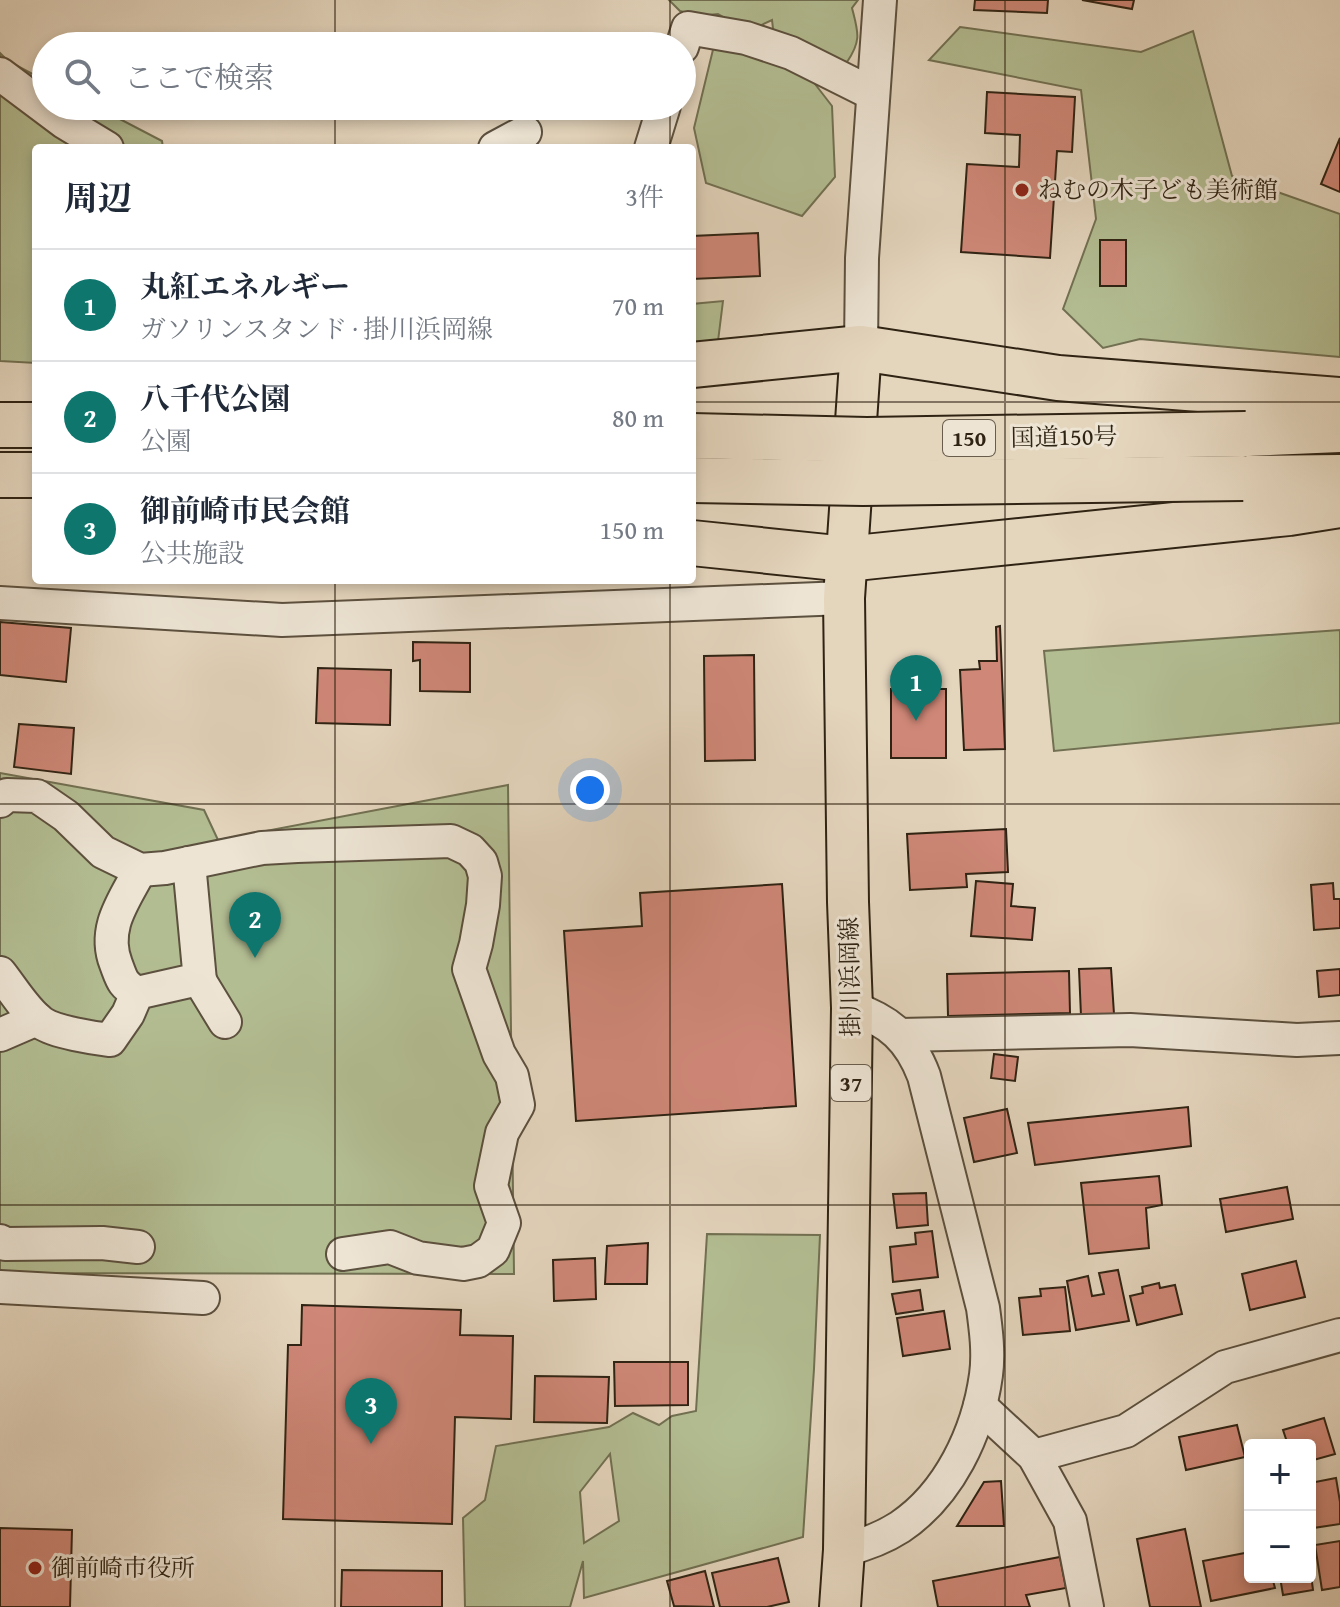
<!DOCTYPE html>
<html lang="ja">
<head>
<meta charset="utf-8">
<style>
  body { margin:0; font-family:"Gentium Book Plus","Noto Serif JP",serif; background:#f6f6f7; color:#1f2937 }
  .controls { position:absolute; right:24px; bottom:24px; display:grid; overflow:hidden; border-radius:8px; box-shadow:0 4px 12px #0003 }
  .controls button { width:72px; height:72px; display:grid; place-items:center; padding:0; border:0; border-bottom:2px solid #e0e1e3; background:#fff; color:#1f2937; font:40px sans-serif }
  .you { position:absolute; left:590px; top:790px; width:28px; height:28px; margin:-20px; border:6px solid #fff; border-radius:50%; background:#1a73e8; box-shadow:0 0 0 12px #1a73e833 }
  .badge { display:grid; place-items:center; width:52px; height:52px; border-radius:50%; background:#0f766e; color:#fff; font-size:26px; font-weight:700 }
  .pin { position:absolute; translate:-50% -66px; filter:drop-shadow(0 2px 4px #0008) }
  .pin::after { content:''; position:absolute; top:42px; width:28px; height:24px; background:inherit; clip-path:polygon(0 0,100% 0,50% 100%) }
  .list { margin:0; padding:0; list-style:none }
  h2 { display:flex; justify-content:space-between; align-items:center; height:104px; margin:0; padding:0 32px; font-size:34px }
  h2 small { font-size:26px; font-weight:400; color:#747a83 }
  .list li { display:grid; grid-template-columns:52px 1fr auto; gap:24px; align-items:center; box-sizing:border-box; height:112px; padding:0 32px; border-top:2px solid #e0e1e3 }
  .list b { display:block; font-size:30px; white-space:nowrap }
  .list p { margin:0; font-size:26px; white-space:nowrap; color:#747a83 }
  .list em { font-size:26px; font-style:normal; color:#747a83 }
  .icon { flex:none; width:44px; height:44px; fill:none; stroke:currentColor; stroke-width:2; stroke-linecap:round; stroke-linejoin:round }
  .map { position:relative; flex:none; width:1340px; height:1607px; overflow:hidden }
  .search { position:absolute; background:#fff; box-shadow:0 4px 12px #0003; left:32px; top:32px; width:664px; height:88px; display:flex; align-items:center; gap:20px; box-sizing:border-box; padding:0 28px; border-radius:44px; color:#747a83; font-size:30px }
  .panel { position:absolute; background:#fff; box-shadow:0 4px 12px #0003; left:32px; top:144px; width:664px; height:440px; border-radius:8px }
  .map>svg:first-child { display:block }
</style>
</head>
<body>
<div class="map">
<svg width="1340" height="1607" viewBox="0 0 1340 1607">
  <rect width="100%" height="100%" fill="#e4d5bd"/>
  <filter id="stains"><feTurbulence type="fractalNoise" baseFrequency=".0025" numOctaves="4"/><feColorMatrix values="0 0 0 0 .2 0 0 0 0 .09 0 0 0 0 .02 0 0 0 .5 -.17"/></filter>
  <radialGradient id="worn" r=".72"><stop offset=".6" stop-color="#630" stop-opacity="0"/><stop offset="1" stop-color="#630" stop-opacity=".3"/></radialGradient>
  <g fill="#b3bd92" stroke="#717052" stroke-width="2" fill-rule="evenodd">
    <path d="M 669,0 L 858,0 L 852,8 C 858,32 862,40 847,62 L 815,55 L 774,37 L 772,20 L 755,28 L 744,29 L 718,14 L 698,16 L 680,11 Z"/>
    <path d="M 960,27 L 1141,52 L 1193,31 L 1232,176 L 1340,214 L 1340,357 L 1140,339 L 1103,348 L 1063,309 L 1096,219 L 1081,90 L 929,60 Z"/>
    <path d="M 718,29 L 791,53 L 832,106 L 835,177 L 802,216 L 706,183 L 694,128 Z"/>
    <path d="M 0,53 L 8,61 L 46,81 L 46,106 L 95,106 L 162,141 L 163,148 L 36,148 L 36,363 L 0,361 Z"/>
    <path d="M 723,301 L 717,349 L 692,351 L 692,304 Z"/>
    <path d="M 1340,630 L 1340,723 L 1054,751 L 1044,651 Z"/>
    <path d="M 0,773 L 204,810 L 218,840 L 508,785 L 514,1274 L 0,1273 Z"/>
    <path d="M 707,1234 L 820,1235 L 814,1369 L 803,1537 L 584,1598 L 583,1561 L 570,1607 L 465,1607 L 463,1518 L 485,1500 L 496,1446 L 609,1427 L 633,1413 L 659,1425 L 672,1416 L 696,1411 ZM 610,1454 L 619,1521 L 584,1543 L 580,1492 Z"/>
  </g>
  <g fill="#cf8777" stroke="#2f2313" stroke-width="2">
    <path d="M 975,0 L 1048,0 L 1047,13 L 974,10 Z"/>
    <path d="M 1082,0 L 1134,0 L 1132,9 Z"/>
    <path d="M 987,92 L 1075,97 L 1072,152 L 1057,151 L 1050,258 L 961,252 L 967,164 L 1019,167 L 1020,135 L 985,133 Z"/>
    <path d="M 1340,138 L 1340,192 L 1321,184 Z"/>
    <path d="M 758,233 L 760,276 L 692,279 L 692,236 Z"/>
    <rect x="1100" y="240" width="26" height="46"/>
    <path d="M 0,622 L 71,628 L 66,682 L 0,675 Z"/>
    <path d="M 1000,626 L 1005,749 L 964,750 L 960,670 L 980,669 L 979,661 L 997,661 L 996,627 Z"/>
    <path d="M 413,642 L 470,643 L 470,692 L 420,691 L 420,660 L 413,661 Z"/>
    <path d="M 754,655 L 755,760 L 705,761 L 704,656 Z"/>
    <path d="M 318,668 L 391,670 L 390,725 L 316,723 Z"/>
    <rect x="891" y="689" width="55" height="69"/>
    <path d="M 19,724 L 74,728 L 71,774 L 14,767 Z"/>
    <path d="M 1006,829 L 1008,872 L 966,874 L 967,887 L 910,890 L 907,834 Z"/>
    <path d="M 976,881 L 1013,884 L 1011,906 L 1035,908 L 1032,940 L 971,936 Z"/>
    <path d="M 1333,883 L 1334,899 L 1340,899 L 1340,928 L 1314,930 L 1311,885 Z"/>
    <path d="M 782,884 L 796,1106 L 576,1121 L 564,931 L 642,926 L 640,893 Z"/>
    <path d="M 1111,968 L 1114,1014 L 1081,1016 L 1079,969 Z"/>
    <path d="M 1340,969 L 1340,995 L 1319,997 L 1317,971 Z"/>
    <path d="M 1069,971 L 1070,1013 L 948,1016 L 947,974 Z"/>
    <path d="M 994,1054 L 1018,1057 L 1015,1081 L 991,1078 Z"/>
    <path d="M 1188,1107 L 1191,1146 L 1035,1165 L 1028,1123 Z"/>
    <path d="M 1007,1109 L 1017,1153 L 974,1162 L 964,1118 Z"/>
    <path d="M 1159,1176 L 1162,1205 L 1146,1208 L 1149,1248 L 1089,1254 L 1081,1183 Z"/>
    <path d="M 1287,1187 L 1293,1219 L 1226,1232 L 1220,1199 Z"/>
    <path d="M 926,1193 L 928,1225 L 897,1228 L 893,1194 Z"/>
    <path d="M 932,1231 L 938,1277 L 893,1282 L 890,1247 L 916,1244 L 915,1233 Z"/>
    <path d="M 648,1243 L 647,1284 L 605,1284 L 607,1246 Z"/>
    <path d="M 595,1258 L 596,1299 L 554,1301 L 553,1260 Z"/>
    <path d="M 1296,1261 L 1305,1297 L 1250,1310 L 1242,1274 Z"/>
    <path d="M 1118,1270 L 1129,1321 L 1076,1330 L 1067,1281 L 1088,1276 L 1092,1296 L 1104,1294 L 1099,1273 Z"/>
    <path d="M 1159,1283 L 1160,1288 L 1175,1285 L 1182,1314 L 1137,1325 L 1130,1296 L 1143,1293 L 1142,1287 Z"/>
    <path d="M 1065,1287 L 1070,1331 L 1023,1335 L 1019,1298 L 1041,1296 L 1040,1289 Z"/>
    <path d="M 920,1290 L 923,1310 L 896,1314 L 892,1294 Z"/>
    <path d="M 302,1305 L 461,1310 L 460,1335 L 513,1336 L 511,1419 L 455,1417 L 452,1524 L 283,1519 L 288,1345 L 301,1345 Z"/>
    <path d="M 944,1311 L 950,1349 L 903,1356 L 897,1318 Z"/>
    <path d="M 614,1362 L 688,1362 L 688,1405 L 615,1406 Z"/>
    <path d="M 535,1376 L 609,1377 L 607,1423 L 534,1422 Z"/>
    <path d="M 1324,1418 L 1335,1454 L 1310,1461 L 1310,1445 L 1288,1445 L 1283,1430 Z"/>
    <path d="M 1237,1425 L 1245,1457 L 1186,1470 L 1179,1437 Z"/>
    <path d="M 1336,1478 L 1340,1502 L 1340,1524 L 1313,1528 L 1310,1510 L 1310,1483 Z"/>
    <path d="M 1001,1481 L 1004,1526 L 957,1526 L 984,1482 Z"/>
    <path d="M 0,1528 L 72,1530 L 70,1607 L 0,1607 Z"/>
    <path d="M 1185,1529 L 1201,1607 L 1150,1607 L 1137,1539 Z"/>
    <path d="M 1340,1541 L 1340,1587 L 1322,1590 L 1315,1545 Z"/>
    <path d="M 1250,1552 L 1250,1577 L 1272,1577 L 1275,1588 L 1211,1601 L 1203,1561 Z"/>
    <path d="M 1060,1557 L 1066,1588 L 1026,1595 L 1030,1607 L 938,1607 L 933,1581 Z"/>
    <path d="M 778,1558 L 789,1602 L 767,1607 L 720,1607 L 712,1573 Z"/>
    <path d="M 1310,1567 L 1313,1590 L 1283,1595 L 1280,1577 L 1310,1577 Z"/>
    <path d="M 342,1570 L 442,1571 L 442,1607 L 341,1607 Z"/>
    <path d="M 705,1571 L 714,1607 L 674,1606 L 667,1581 Z"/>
  </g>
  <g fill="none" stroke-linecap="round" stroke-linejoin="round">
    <defs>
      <g id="minor">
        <path d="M 682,47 L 688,28 L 746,38 L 791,53 L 873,94"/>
        <path d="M 0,74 L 64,122 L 107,148"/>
        <path d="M 495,148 L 525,132"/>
        <path d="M 651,148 L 664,106"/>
        <path d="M 861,348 L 862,258 L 880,0"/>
        <path d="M 0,603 L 282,620 L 844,598"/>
        <path d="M 0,801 L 7,795 L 37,796 L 66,816 L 103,852 L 140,870 L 165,868 L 262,848 L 297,846 L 451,841 L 470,850 L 481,862 L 485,876 L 483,905 L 476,944 L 469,969 L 499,1054 L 512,1076 L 518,1105 L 502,1133 L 491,1186 L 504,1223 L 493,1250 L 478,1261 L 463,1264 L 418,1258 L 390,1247 L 343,1254"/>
        <path d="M 0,973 C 12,988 26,1012 42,1023 C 55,1032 93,1038 110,1040 L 128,1014 L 137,993 L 190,981 L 200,981 L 189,863"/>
        <path d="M 200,981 L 225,1022"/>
        <path d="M 137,993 C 122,984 122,980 116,964 C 102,928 124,901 140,870"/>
        <path d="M 0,1035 L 37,1019"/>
        <path d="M 900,1035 L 1130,1030 L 1297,1040 L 1340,1038"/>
        <path d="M 0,1241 L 5,1244 L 102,1243 L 138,1247"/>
        <path d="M 0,1287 L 203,1298"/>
        <path d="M 980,1406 L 1034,1456 L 1070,1521 L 1087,1607"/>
        <path d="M 1034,1456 L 1126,1431 L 1225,1367 L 1340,1335"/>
        <path d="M 844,1550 C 864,1545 883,1538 900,1527 C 949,1494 978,1433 986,1375 C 989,1353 986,1330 983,1308 L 924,1076 C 910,1039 890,1021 852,1008"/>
      </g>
      <path id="major" d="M 840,1607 L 844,1550 L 852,1008 L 848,902 L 844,598 L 861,348"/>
      <g id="highway">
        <path d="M 692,365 L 861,348 L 1058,378 L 1340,400"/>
        <path d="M 0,425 L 36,425"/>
        <path d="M 1246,434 L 1340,430"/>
        <path d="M 0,475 L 36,475"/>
        <path d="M 1243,478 L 1340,477"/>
        <path d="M 692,543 L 846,559 L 1289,513 L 1340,505"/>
      </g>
    </defs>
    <use href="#minor" stroke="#5c503e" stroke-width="36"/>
    <use href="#major" stroke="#2f2313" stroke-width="44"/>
    <use href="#highway" stroke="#2f2313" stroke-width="48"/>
    <use href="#minor" stroke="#ede4d4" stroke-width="32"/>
    <use href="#major" stroke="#e4d5bd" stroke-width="40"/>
    <use href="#highway" stroke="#e4d5bd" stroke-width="44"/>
    <defs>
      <g id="highway-bridge">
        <path d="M 692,436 L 867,440 L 1246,434"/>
        <path d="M 692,480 L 863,483 L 1243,478"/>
      </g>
    </defs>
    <use href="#highway-bridge" stroke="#2f2313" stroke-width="48" stroke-linecap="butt"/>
    <use href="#highway-bridge" stroke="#e4d5bd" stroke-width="44"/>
  </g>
  <path fill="none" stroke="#2f2313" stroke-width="2" stroke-opacity="0.55" d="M 335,0 L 335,46M 670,0 L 670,46M 1005,0 L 1005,1607M 335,106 L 335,148M 670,106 L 670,148M 0,402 L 36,402M 692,402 L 1340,402M 335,580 L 335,1607M 670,580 L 670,1607M 0,804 L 1340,804M 0,1205 L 1340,1205"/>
  <g fill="#8f2418" stroke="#ede4d4" stroke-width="3">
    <circle cx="1022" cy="190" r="8"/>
    <circle cx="35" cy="1568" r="8"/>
  </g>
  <g text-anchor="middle" stroke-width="6" stroke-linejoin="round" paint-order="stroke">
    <g fill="#ede4d4" stroke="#685d4d" stroke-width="2">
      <rect x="943" y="420" width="52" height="36" rx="6"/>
      <rect x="831" y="1065" width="40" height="36" rx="6"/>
    </g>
    <g font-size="22" font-weight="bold" fill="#2f2313">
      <text x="969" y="446">150</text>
      <text x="851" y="1091">37</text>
    </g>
    <g font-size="24" fill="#2f2313" stroke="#ede4d4" text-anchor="start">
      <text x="1038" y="198">ねむの木子ども美術館</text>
      <text x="51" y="1576">御前崎市役所</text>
    </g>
    <g font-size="24" fill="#2f2313" stroke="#ede4d4">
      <text transform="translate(1064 437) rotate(-1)" y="8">国道150号</text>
      <text transform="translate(850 977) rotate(-91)" y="8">掛川浜岡線</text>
    </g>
  </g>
  <rect width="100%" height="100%" filter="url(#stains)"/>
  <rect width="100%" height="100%" fill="url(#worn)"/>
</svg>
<div class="controls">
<button>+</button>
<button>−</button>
</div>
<div class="you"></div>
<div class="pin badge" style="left:916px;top:721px">1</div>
<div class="pin badge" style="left:255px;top:958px">2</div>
<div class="pin badge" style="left:371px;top:1444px">3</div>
<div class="search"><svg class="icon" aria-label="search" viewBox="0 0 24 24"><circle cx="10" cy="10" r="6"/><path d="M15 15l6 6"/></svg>ここで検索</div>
<section class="panel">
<h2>周辺<small>3件</small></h2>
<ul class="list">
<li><span class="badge">1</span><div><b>丸紅エネルギー</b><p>ガソリンスタンド · 掛川浜岡線</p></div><em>70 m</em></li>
<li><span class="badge">2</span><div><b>八千代公園</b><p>公園</p></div><em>80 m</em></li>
<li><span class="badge">3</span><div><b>御前崎市民会館</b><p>公共施設</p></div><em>150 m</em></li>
</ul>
</section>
</div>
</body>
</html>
